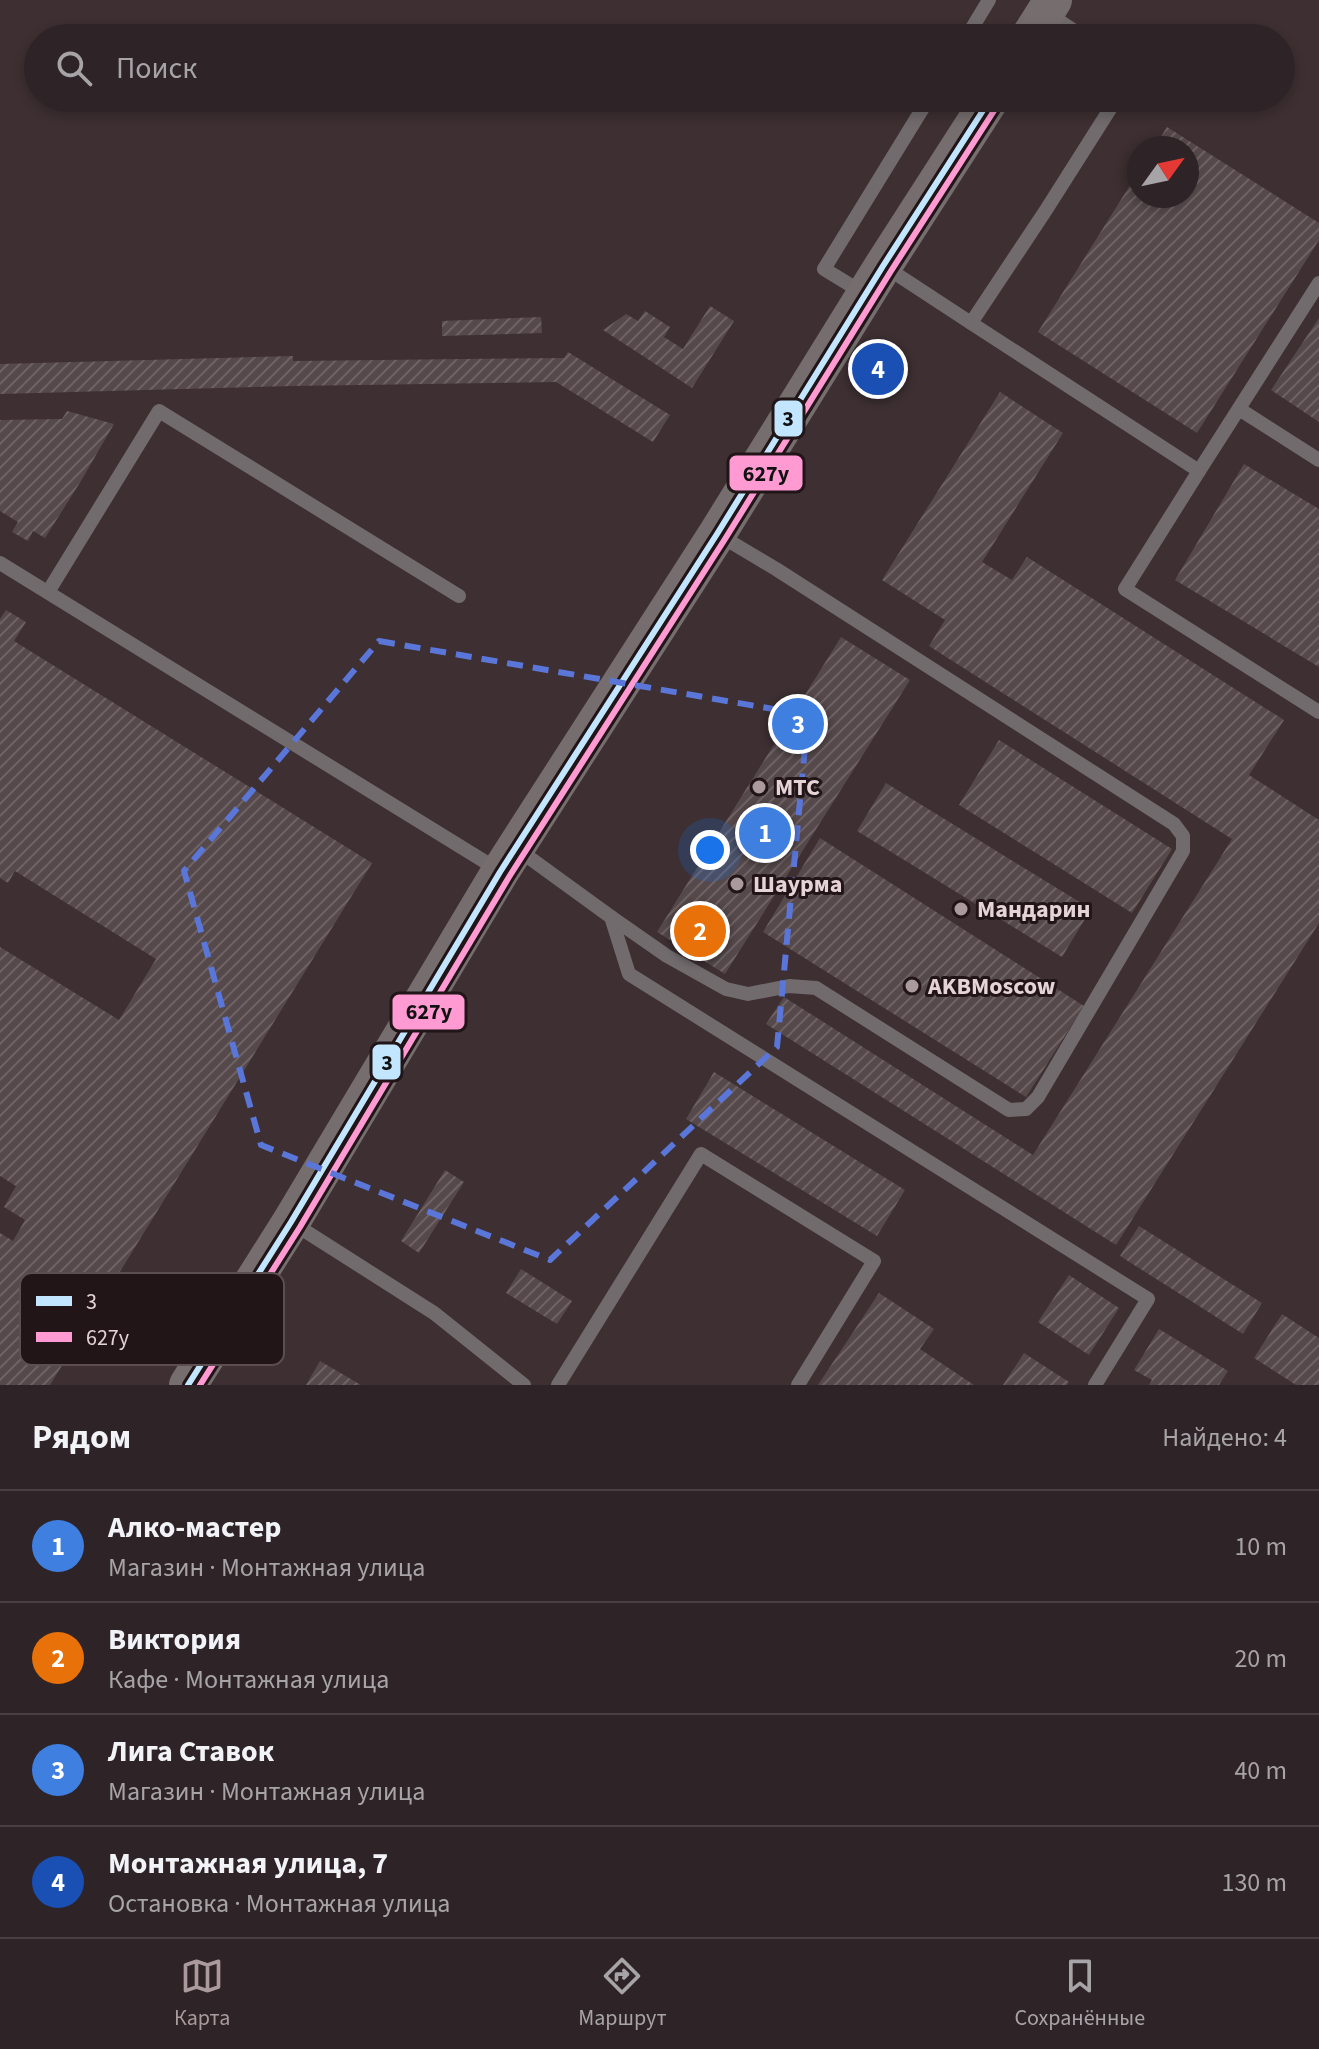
<!DOCTYPE html>
<html lang="ru">
<head>
<meta charset="utf-8">
<style>
  body { margin:0; font-family:"Source Sans 3",sans-serif; background:#362b2e; color:#f1f3f6 }
  .compass { position:absolute; left:1127px; top:136px; width:72px; height:72px; border-radius:50%; background:#2e2326; box-shadow:0 4px 12px #0003; rotate:57deg }
  .you { position:absolute; left:710px; top:850px; width:28px; height:28px; margin:-20px; border:6px solid #fff; border-radius:50%; background:#1a73e8; box-shadow:0 0 0 12px #1a73e833 }
  .badge { display:grid; place-items:center; width:52px; height:52px; border-radius:50%; background:#aa9a9d; color:#fff; font-size:26px; font-weight:700 }
  .pin { position:absolute; translate:-50% -50%; border:4px solid #fff; box-shadow:0 2px 8px #0006 }
  .list { margin:0; padding:0; list-style:none }
  h2 { display:flex; justify-content:space-between; align-items:center; height:104px; margin:0; padding:0 32px; font-size:34px }
  h2 small { font-size:26px; font-weight:400; color:#a7a4a7 }
  .list li { display:grid; grid-template-columns:52px 1fr auto; gap:24px; align-items:center; box-sizing:border-box; height:112px; padding:0 32px; border-top:2px solid #494043 }
  .list b { display:block; font-size:30px; white-space:nowrap }
  .list p { margin:0; font-size:26px; white-space:nowrap; color:#a7a4a7 }
  .list em { font-size:26px; font-style:normal; color:#a7a4a7 }
  .icon { flex:none; width:44px; height:44px; fill:none; stroke:currentColor; stroke-width:2; stroke-linecap:round; stroke-linejoin:round }
  .map { position:relative; flex:none; width:1319px; height:1385px; overflow:hidden }
  .search { position:absolute; background:#2e2326; box-shadow:0 4px 12px #0003; left:24px; right:24px; top:24px; height:88px; display:flex; align-items:center; gap:20px; box-sizing:border-box; padding:0 28px; border-radius:44px; color:#a7a4a7; font-size:30px }
  .sheet { height:552px; background:#2e2326 }
  nav { display:flex; justify-content:space-around; align-items:center; box-sizing:border-box; height:112px; border-top:2px solid #494043; background:#2e2326; font-size:22px; color:#a7a4a7 }
  nav a { display:grid; justify-items:center; gap:4px }
  nav .on { color:#aa9a9d }
  .map>svg:first-child { display:block }
</style>
</head>
<body>
<div class="map">
<svg width="1319" height="1385" viewBox="0 0 1319 1385">
  <defs>
    <pattern id="building-hatch" width="6" height="6" patternUnits="userSpaceOnUse" patternTransform="scale(2)"><rect width="6" height="6" fill="#56494b"/><path d="M-1 1l2-2M0 6l6-6M5 7l2-2" fill="none" stroke="#6e6264"/></pattern>
  </defs>
  <rect width="100%" height="100%" fill="#3d2f32"/>
  <g fill="url(#building-hatch)">
    <path d="M 1175,27 L 1193,38 L 1168,38 Z"/>
    <path d="M 1167,127 L 1319,223 L 1319,240 L 1197,433 L 1038,332 L 1139,171 L 1139,196 L 1187,196 L 1187,148 L 1154,148 Z"/>
    <path d="M 710,306 L 734,321 L 692,388 L 603,330 L 626,314 L 638,321 L 645,311 L 670,327 L 664,337 L 683,349 Z"/>
    <path d="M 541,317 L 542,333 L 442,336 L 442,321 Z"/>
    <path d="M 1319,318 L 1319,422 L 1271,390 Z"/>
    <path d="M 568,352 L 670,415 L 653,442 L 556,382 L 293,386 L 0,394 L 0,364 L 293,356 L 293,361 L 564,358 Z"/>
    <path d="M 1000,392 L 1063,433 L 982,562 L 1012,580 L 1027,557 L 1284,720 L 1249,775 L 1319,820 L 1319,923 L 1116,1245 L 766,1024 L 784,997 L 1033,1155 L 1232,839 L 929,646 L 945,620 L 882,580 Z"/>
    <path d="M 67,411 L 114,424 L 81,481 L 45,538 L 33,531 L 28,541 L 12,532 L 18,522 L 0,511 L 0,420 L 62,419 Z"/>
    <path d="M 1244,464 L 1319,509 L 1319,667 L 1175,580 Z"/>
    <path d="M 6,610 L 26,622 L 14,641 L 372,863 L 50,1385 L 0,1385 L 0,1233 L 13,1241 L 25,1220 L 4,1207 L 16,1186 L 0,1176 L 0,947 L 119,1020 L 156,959 L 15,871 L 8,883 L 0,878 L 0,619 Z"/>
    <path d="M 841,637 L 910,680 L 725,974 L 657,932 Z"/>
    <path d="M 999,740 L 1172,849 L 1132,913 L 959,805 Z"/>
    <path d="M 886,783 L 1091,909 L 1062,957 L 857,831 Z"/>
    <path d="M 820,838 L 1084,1006 L 1026,1097 L 763,932 Z"/>
    <path d="M 714,1072 L 905,1190 L 877,1236 L 686,1119 Z"/>
    <path d="M 445,1170 L 464,1182 L 419,1253 L 401,1241 Z"/>
    <path d="M 1139,1226 L 1262,1303 L 1243,1334 L 1120,1256 Z"/>
    <path d="M 521,1269 L 572,1301 L 557,1324 L 506,1293 Z"/>
    <path d="M 1069,1275 L 1119,1308 L 1089,1355 L 1038,1322 Z"/>
    <path d="M 879,1293 L 934,1329 L 920,1349 L 974,1385 L 818,1385 Z"/>
    <path d="M 1282,1314 L 1319,1338 L 1319,1385 L 1296,1385 L 1254,1358 Z"/>
    <path d="M 1159,1329 L 1228,1371 L 1219,1385 L 1149,1385 L 1152,1380 L 1134,1370 Z"/>
    <path d="M 1024,1353 L 1069,1382 L 1067,1385 L 1003,1385 Z"/>
    <path d="M 320,1361 L 361,1385 L 306,1385 Z"/>
  </g>
  <g fill="none" stroke-linecap="round" stroke-linejoin="round">
    <g stroke="#716b6d" stroke-width="14">
      <path d="M 1046,12 L 1085,38"/>
      <path d="M 966,38 L 989,0"/>
      <path d="M 884,266 L 971,323 L 1046,210 L 1117,98"/>
      <path d="M 865,294 L 824,269 L 929,98"/>
      <path d="M 971,323 L 1199,471 L 1125,589 L 1319,712"/>
      <path d="M 1239,409 L 1319,460"/>
      <path d="M 1199,471 L 1319,283"/>
      <path d="M 0,563 L 500,871"/>
      <path d="M 48,592 L 159,411 L 459,596"/>
      <path d="M 516,848 L 611,917 L 629,974 L 1148,1299 L 1095,1385"/>
      <path d="M 611,917 L 667,956 L 726,989 L 748,994 L 789,986 L 816,988 L 1009,1110 L 1026,1109 L 1038,1097 L 1183,851 L 1183,836 L 1174,824 L 776,569 L 719,535"/>
      <path d="M 291,1222 L 434,1313 L 524,1385"/>
      <path d="M 558,1385 L 701,1154 L 874,1261 L 798,1385"/>
    </g>
    <g stroke="#756d6e" stroke-width="38">
      <path d="M 1029,38 L 1053,0"/>
      <path d="M 188,1385 L 291,1222 L 500,872 L 717,534 L 883,266 L 991,98"/>
    </g>
    <defs>
      <path id="bus-1" d="M 188,1385 L 291,1222 L 500,872 L 717,534 L 883,266 L 991,98"/>
      <path id="bus-2" d="M 200,1385 L 300,1227 L 509,877 L 725,539 L 891,271 L 999,103"/>
    </defs>
    <use href="#bus-1" stroke="#211518" stroke-width="12"/>
    <use href="#bus-2" stroke="#211518" stroke-width="12"/>
    <use href="#bus-1" stroke="#c2e6ff" stroke-width="6"/>
    <use href="#bus-2" stroke="#ff9ad2" stroke-width="6"/>
  </g>
  <path fill="none" stroke="#5976d8" stroke-width="6" stroke-dasharray="16 10" stroke-linejoin="round" d="M 379,641 L 808,715 L 777,1047 L 550,1260 L 261,1145 L 184,871 Z"/>
  <g fill="#aa9a9d" stroke="#211518" stroke-width="3">
    <circle cx="759" cy="787" r="8"/>
    <circle cx="737" cy="884" r="8"/>
    <circle cx="961" cy="909" r="8"/>
    <circle cx="912" cy="986" r="8"/>
  </g>
  <g text-anchor="middle" stroke-width="6" stroke-linejoin="round" paint-order="stroke">
    <g font-size="24" font-weight="bold" fill="#e5d3d7" stroke="#211518" text-anchor="start">
      <text x="775" y="795">МТС</text>
      <text x="753" y="892">Шаурма</text>
      <text x="977" y="917">Мандарин</text>
      <text x="928" y="994">AKBMoscow</text>
    </g>
  </g>
  <rect x="20" y="1273" width="264" height="92" rx="12" fill="#211518" stroke="#5c4e51" stroke-width="2"/>
  <rect x="36" y="1296" width="36" height="10" fill="#c2e6ff"/>
  <rect x="36" y="1332" width="36" height="10" fill="#ff9ad2"/>
  <g font-size="22" fill="#e5d3d7">
    <text x="86" y="1309">3</text>
    <text x="86" y="1345">627у</text>
  </g>
  <g stroke="#211518" stroke-width="3">
    <rect x="773" y="399" width="31" height="39" rx="8" fill="#c2e6ff"/>
    <rect x="728" y="454" width="76" height="38" rx="8" fill="#ff9ad2"/>
    <rect x="391" y="993" width="75" height="38" rx="8" fill="#ff9ad2"/>
    <rect x="371" y="1043" width="31" height="38" rx="8" fill="#c2e6ff"/>
  </g>
  <g font-size="22" text-anchor="middle" font-weight="bold" fill="#111">
    <text x="788" y="426">3</text>
    <text x="766" y="481">627у</text>
    <text x="429" y="1019">627у</text>
    <text x="387" y="1070">3</text>
  </g>
</svg>
<svg class="compass" viewBox="-18 -18 36 36"><path d="M0-13l5 13h-10z" fill="#e53935"/><path d="M0 13l5-13h-10z" fill="#a7a4a7"/></svg>
<div class="you"></div>
<div class="pin badge" style="left:765px;top:833px;background:#3f7fe0">1</div>
<div class="pin badge" style="left:700px;top:931px;background:#e8710a">2</div>
<div class="pin badge" style="left:798px;top:724px;background:#3f7fe0">3</div>
<div class="pin badge" style="left:878px;top:369px;background:#1a4fb4">4</div>
<div class="search"><svg class="icon" aria-label="search" viewBox="0 0 24 24"><circle cx="10" cy="10" r="6"/><path d="M15 15l6 6"/></svg>Поиск</div>
</div>
<section class="sheet">
<h2>Рядом<small>Найдено: 4</small></h2>
<ul class="list">
<li><span class="badge" style="background:#3f7fe0">1</span><div><b>Алко-мастер</b><p>Магазин · Монтажная улица</p></div><em>10 m</em></li>
<li><span class="badge" style="background:#e8710a">2</span><div><b>Виктория</b><p>Кафе · Монтажная улица</p></div><em>20 m</em></li>
<li><span class="badge" style="background:#3f7fe0">3</span><div><b>Лига Ставок</b><p>Магазин · Монтажная улица</p></div><em>40 m</em></li>
<li><span class="badge" style="background:#1a4fb4">4</span><div><b>Монтажная улица, 7</b><p>Остановка · Монтажная улица</p></div><em>130 m</em></li>
</ul>
</section>
<nav>
<a class="on"><svg class="icon" aria-label="map" viewBox="0 0 24 24"><path d="M3 6l6-2 6 2 6-2v14l-6 2-6-2-6 2zM9 4v14M15 6v14"/></svg>Карта</a>
<a><svg class="icon" aria-label="directions" viewBox="0 0 24 24"><path d="M12 3l9 9-9 9-9-9zM9 14v-3h6M13 9l2 2-2 2"/></svg>Маршрут</a>
<a><svg class="icon" aria-label="saved" viewBox="0 0 24 24"><path d="M7 4h10v16l-5-4-5 4z"/></svg>Сохранённые</a>
</nav>
</body>
</html>
